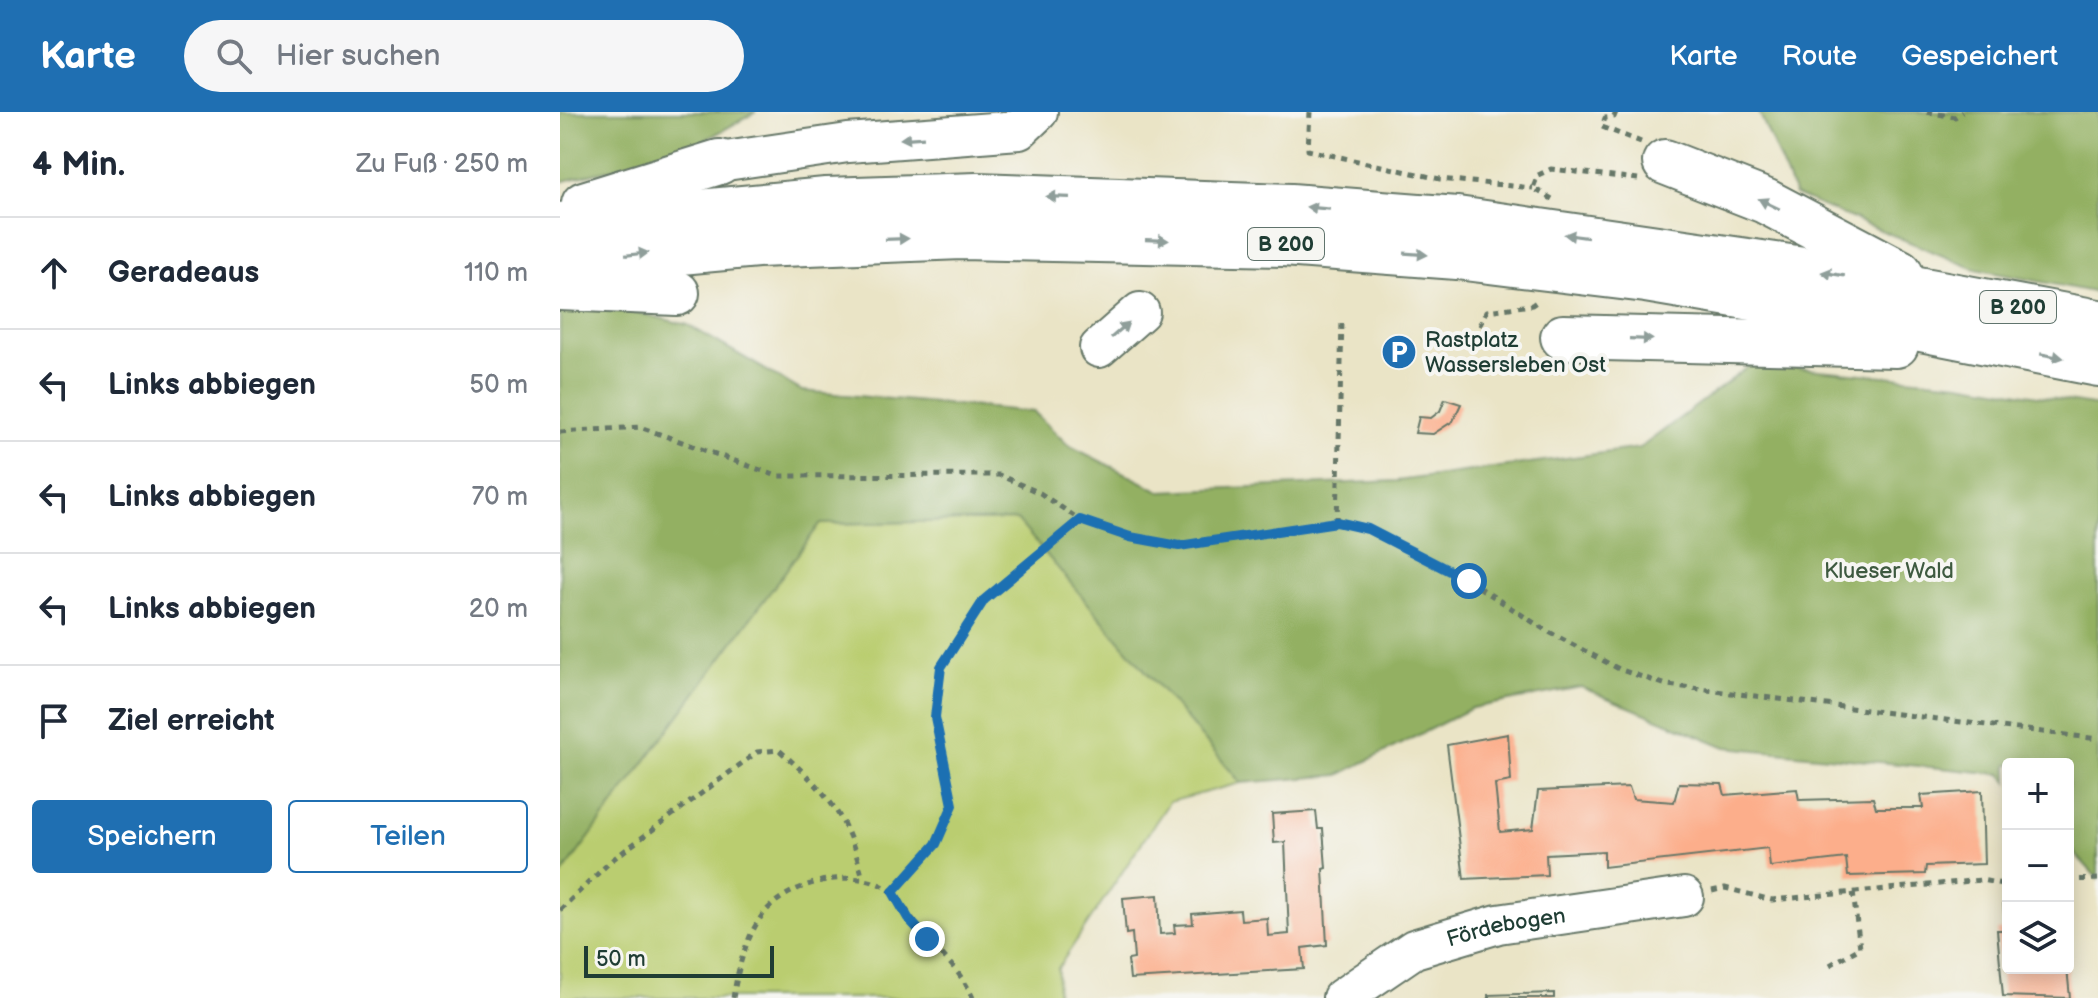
<!DOCTYPE html>
<html lang="de">
<head>
<meta charset="utf-8">
<style>
  body { margin:0; font-family:"Balsamiq Sans",sans-serif; background:#f6f6f7; color:#1f2937 }
  .controls { position:absolute; right:24px; bottom:24px; display:grid; overflow:hidden; border-radius:8px; box-shadow:0 4px 20px #0003 }
  .controls button { width:72px; height:72px; display:grid; place-items:center; padding:0; border:0; border-bottom:2px solid #e0e1e3; background:#fff; color:#1f2937; font:40px sans-serif }
  .scale { position:absolute; left:24px; bottom:20px; width:190px; box-sizing:border-box; padding-left:8px; border:4px solid #1f3d34; border-top:0; font-size:22px; line-height:28px; white-space:nowrap; color:#1f3d34; -webkit-text-stroke:6px #f6f6f2; paint-order:stroke }
  .stop { position:absolute; width:24px; height:24px; margin:-18px; border:6px solid #1f6fb2; border-radius:50%; background:#fff }
  .stop.end { background:#1f6fb2; border-color:#fff; box-shadow:0 2px 8px #0008 }
  .list { margin:0; padding:0; list-style:none }
  h2 { display:flex; justify-content:space-between; align-items:center; height:104px; margin:0; padding:0 32px; font-size:34px }
  h2 small { font-size:26px; font-weight:400; color:#747a83 }
  .list li { display:grid; grid-template-columns:52px 1fr auto; gap:24px; align-items:center; box-sizing:border-box; height:112px; padding:0 32px; border-top:2px solid #e0e1e3 }
  .list b { display:block; font-size:30px; white-space:nowrap }
  .list em { font-size:26px; font-style:normal; color:#747a83 }
  .actions { display:flex; gap:16px; padding:24px 32px }
  .actions a { flex:1; padding:18px 0; border:2px solid #1f6fb2; border-radius:8px; text-align:center; font-size:28px; color:#1f6fb2 }
  .actions .main { background:#1f6fb2; color:#fff }
  .icon { flex:none; width:44px; height:44px; fill:none; stroke:currentColor; stroke-width:2; stroke-linecap:round; stroke-linejoin:round }
  .map { position:relative; flex:none; width:1538px; height:886px; overflow:hidden }
  header { display:flex; align-items:center; gap:48px; box-sizing:border-box; height:112px; padding:0 40px; background:#1f6fb2; color:#fff }
  header strong { font-size:38px }
  nav { display:flex; gap:44px; margin-inline-start:auto; font-size:28px }
  .search { width:560px; height:72px; background:#f6f6f7; display:flex; align-items:center; gap:20px; box-sizing:border-box; padding:0 28px; border-radius:44px; color:#747a83; font-size:30px }
  main { display:flex }
  aside { flex:1; background:#fff }
  .map>svg:first-child { display:block }
</style>
</head>
<body>
<header>
<strong>Karte</strong>
<div class="search"><svg class="icon" aria-label="search" viewBox="0 0 24 24"><circle cx="10" cy="10" r="6"/><path d="M15 15l6 6"/></svg>Hier suchen</div>
<nav><a>Karte</a><a>Route</a><a>Gespeichert</a></nav>
</header>
<main>
<aside>
<h2>4 Min.<small>Zu Fuß · 250 m</small></h2>
<ul class="list">
<li><svg class="icon" aria-label="ahead" viewBox="0 0 24 24"><path d="M12 20V5M6 11l6-6 6 6"/></svg><div><b>Geradeaus</b></div><em>110 m</em></li>
<li><svg class="icon" aria-label="left" viewBox="0 0 24 24"><path d="M17 20v-9H6M10 6l-5 5 5 5"/></svg><div><b>Links abbiegen</b></div><em>50 m</em></li>
<li><svg class="icon" aria-label="left" viewBox="0 0 24 24"><path d="M17 20v-9H6M10 6l-5 5 5 5"/></svg><div><b>Links abbiegen</b></div><em>70 m</em></li>
<li><svg class="icon" aria-label="left" viewBox="0 0 24 24"><path d="M17 20v-9H6M10 6l-5 5 5 5"/></svg><div><b>Links abbiegen</b></div><em>20 m</em></li>
<li><svg class="icon" aria-label="arrive" viewBox="0 0 24 24"><path d="M6 21V4h12l-3 4 3 4H6"/></svg><div><b>Ziel erreicht</b></div></li>
</ul>
<div class="actions"><a class="main">Speichern</a><a>Teilen</a></div>
</aside>
<div class="map">
<svg width="1538" height="886" viewBox="0 0 1538 886">
  <rect width="100%" height="100%" fill="#f6f6f2"/>
  <filter id="ink" filterUnits="userSpaceOnUse"><feTurbulence type="fractalNoise" baseFrequency=".0125" numOctaves="2"/><feDisplacementMap in="SourceGraphic" scale="16" xChannelSelector="R" yChannelSelector="G"/><feConvolveMatrix kernelMatrix="1 2 1 2 8 2 1 2 1" color-interpolation-filters="sRGB"/></filter>
  <filter id="wash" filterUnits="userSpaceOnUse"><feTurbulence type="fractalNoise" baseFrequency=".006" numOctaves="4" result="noise"/><feDisplacementMap in="SourceGraphic" scale="32" xChannelSelector="R" yChannelSelector="G"/><feGaussianBlur stdDeviation="1.8" result="paint"/><feColorMatrix in="noise" values="0 0 0 0 0 0 0 0 0 0 0 0 0 0 0 0 0 1.4 0 .05"/><feComposite in="paint" operator="in"/></filter>
  <g filter="url(#wash)">
    <rect width="100%" height="100%" fill="#eae4c6"/>
    <path fill="#bacd70" stroke="#6c8552" stroke-width="2" d="M 458,408 L 681,671 L 609,690 L 498,856 L 497,886 L 0,886 L 0,765 L 260,412 Z"/>
    <g fill="#93b062" stroke="#59764b" stroke-width="2">
      <path d="M 0,0 L 196,0 L 129,37 L 0,70 Z"/>
      <path d="M 1199,0 L 1538,0 L 1538,181 L 1415,157 L 1235,83 Z"/>
      <path d="M 50,194 L 128,213 L 242,279 L 474,300 L 508,333 L 600,379 L 837,369 L 1080,336 L 1192,252 L 1400,271 L 1538,294 L 1538,767 L 1508,734 L 1508,652 L 1448,652 L 1448,670 L 1441,662 L 1166,635 L 1021,575 L 912,596 L 779,663 L 681,671 L 457,408 L 260,412 L 0,765 L 0,199 Z"/>
    </g>
    <g id="blocks">
      <g fill="#fcae8b">
        <path d="M 885,287 L 901,292 L 893,309 L 873,322 L 855,321 L 859,305 L 871,306 L 880,299 Z"/>
        <path d="M 948,622 L 951,669 L 935,672 L 940,720 L 973,717 L 978,679 L 1069,675 L 1073,687 L 1114,690 L 1119,671 L 1162,672 L 1165,683 L 1237,677 L 1239,688 L 1313,686 L 1316,696 L 1363,696 L 1361,683 L 1422,679 L 1424,752 L 1366,754 L 1365,762 L 1288,764 L 1286,746 L 1210,755 L 1208,736 L 1044,755 L 1044,739 L 986,742 L 987,763 L 904,767 L 887,633 Z"/>
        <path d="M 756,699 L 758,717 L 763,717 L 766,756 L 763,757 L 767,833 L 742,836 L 744,857 L 570,867 L 568,848 L 574,847 L 572,821 L 566,822 L 563,786 L 598,783 L 600,822 L 615,821 L 614,813 L 633,812 L 632,802 L 680,798 L 681,808 L 707,806 L 708,824 L 729,822 L 725,730 L 714,731 L 712,702 Z"/>
        <path d="M 1448,787 L 1448,856 L 1507,856 L 1510,886 L 1443,884 L 1437,818 L 1445,818 L 1443,788 Z"/>
        <path d="M 994,881 L 994,886 L 928,886 L 928,883 Z"/>
      </g>
    </g>
  </g>
  <g filter="url(#ink)">
    <use href="#blocks" fill-opacity="0" stroke="#667767" stroke-width="2"/>
    <g fill="none" stroke-linecap="round" stroke-linejoin="round">
      <defs>
        <g id="minor">
          <path d="M 159,50 L 288,31 L 459,18 L 478,0"/>
          <path d="M 539,236 L 580,200"/>
          <path id="s1" d="M 782,886 L 854,837 L 938,812 L 1124,785"/>
        </g>
        <g id="highway">
          <path d="M 1105,50 L 1205,89 L 1340,160"/>
          <path d="M 24,92 L 159,50"/>
          <path d="M 0,113 L 266,88 L 417,83 L 731,94 L 897,107 L 1271,161 L 1538,210"/>
          <path d="M 0,151 L 197,133 L 402,125 L 724,132 L 897,145 L 1086,168 L 1269,199 L 1538,252"/>
          <path d="M 0,176 L 117,181"/>
          <path d="M 1003,225 L 1336,233"/>
        </g>
      </defs>
      <use href="#minor" stroke="#667767" stroke-width="42"/>
      <use href="#highway" stroke="#667767" stroke-width="48"/>
      <g stroke="#667767" stroke-width="5" stroke-dasharray="6 6" stroke-linecap="butt">
        <path d="M 750,0 L 748,38 L 880,67 L 973,76"/>
        <path d="M 1056,0 L 1054,5 L 1045,6 L 1042,15 L 1081,30"/>
        <path d="M 1367,0 L 1395,5 L 1402,0"/>
        <path d="M 992,87 L 973,76 L 978,63 L 991,57 L 1078,67"/>
        <path d="M 920,214 L 927,199 L 972,193 L 979,188"/>
        <path d="M 0,320 L 80,315 L 217,364 L 439,363 L 480,381 L 520,408 L 570,425 L 619,434 L 777,410 L 808,417 L 909,469 L 987,519 L 1061,558 L 1107,573 L 1538,627"/>
        <path d="M 777,410 L 782,209"/>
        <path d="M 1508,768 L 1538,767"/>
        <path d="M 1152,779 L 1165,776 L 1212,788 L 1421,768 L 1448,773"/>
        <path d="M 333,780 L 376,732 L 393,693 L 375,605 L 381,555 L 424,488 L 520,408"/>
        <path d="M 0,798 L 52,748 L 197,640 L 219,638 C 269,682 286,702 303,766"/>
        <path d="M 1270,853 L 1300,836 L 1293,780"/>
        <path d="M 173,886 C 178,856 188,813 213,792 C 242,767 301,755 332,780 C 340,786 355,813 365,824 C 382,843 403,862 413,886"/>
      </g>
      <use href="#minor" stroke="#fff" stroke-width="38"/>
      <use href="#highway" stroke="#fff" stroke-width="44"/>
    </g>
    <defs><path id="oneway-solid" d="M-6-.8H1V-3.2L6.5 0L1 3.2V.8H-6Z" transform="scale(2)"/></defs>
    <g fill="#8f9e9a">
      <use href="#oneway-solid" transform="translate(352 26) rotate(176)"/>
      <use href="#oneway-solid" transform="translate(498 85) rotate(-178)"/>
      <use href="#oneway-solid" transform="translate(1209 92) rotate(-154)"/>
      <use href="#oneway-solid" transform="translate(758 96) rotate(-175)"/>
      <use href="#oneway-solid" transform="translate(1016 124) rotate(-172)"/>
      <use href="#oneway-solid" transform="translate(337 127) rotate(-2)"/>
      <use href="#oneway-solid" transform="translate(597 128) rotate(2)"/>
      <use href="#oneway-solid" transform="translate(77 142) rotate(-7)"/>
      <use href="#oneway-solid" transform="translate(856 142) rotate(4)"/>
      <use href="#oneway-solid" transform="translate(1273 162) rotate(-171)"/>
      <use href="#oneway-solid" transform="translate(560 218) rotate(-41)"/>
      <use href="#oneway-solid" transform="translate(1081 227) rotate(2)"/>
      <use href="#oneway-solid" transform="translate(1492 244) rotate(10)"/>
    </g>
  </g>
  <g fill="none" stroke-linecap="round" stroke-linejoin="round" filter="url(#ink)">
    <path stroke="#1f6fb2" stroke-width="10" d="M 367,827 L 348,806 L 333,780 L 376,732 L 393,693 L 375,605 L 381,555 L 424,488 L 520,408 L 570,425 L 619,434 L 777,410 L 808,417 L 909,469"/>
  </g>
  <defs>
    <symbol id="parking-disc" viewBox="-11 -11 22 22"><circle r="9.5" fill="#1f6fb2" stroke="#f6f6f2"/><path d="M-3.5-5.5H1a3.5 3.5 0 0 1 0 7H-1V5.5H-3.5ZM-1-3.4V-.6H.8a1.4 1.4 0 0 0 0-2.8Z" fill="#fff"/></symbol>
  </defs>
  <g fill-rule="evenodd">
    <use href="#parking-disc" x="819" y="220" width="40" height="40"/>
  </g>
  <g text-anchor="middle" stroke-width="8" stroke-linejoin="round" paint-order="stroke">
    <g fill="#f6f6f2" stroke="#60746d" stroke-width="2">
      <rect x="688" y="116" width="76" height="32" rx="6"/>
      <rect x="1420" y="179" width="76" height="32" rx="6"/>
    </g>
    <g font-size="20" font-weight="bold" fill="#1f3d34">
      <text x="726" y="139">B 200</text>
      <text x="1458" y="202">B 200</text>
    </g>
    <g font-size="22" fill="#1f3d34" stroke="#f6f6f2" text-anchor="start">
      <text x="865" y="235">Rastplatz<tspan x="865" dy="25">Wassersleben Ost</tspan></text>
    </g>
    <g font-size="22" fill="#3e5a40" stroke="#f6f6f2">
      <text x="1329" y="466">Klueser Wald</text>
    </g>
    <g font-size="22" fill="#1f3d34" stroke="#f6f6f2">
      <text dy="8" stroke="none"><textPath href="#s1" startOffset="182">Fördebogen</textPath></text>
    </g>
  </g>
</svg>
<div class="controls">
<button>+</button>
<button>−</button>
<button><svg class="icon" aria-label="layers" viewBox="0 0 24 24"><path d="M12 4l9 5-9 5-9-5zM3 14l9 5 9-5"/></svg></button>
</div>
<div class="scale">50 m</div>
<div class="stop" style="left:909px;top:469px"></div>
<div class="stop end" style="left:367px;top:827px"></div>
</div>
</main>
</body>
</html>
